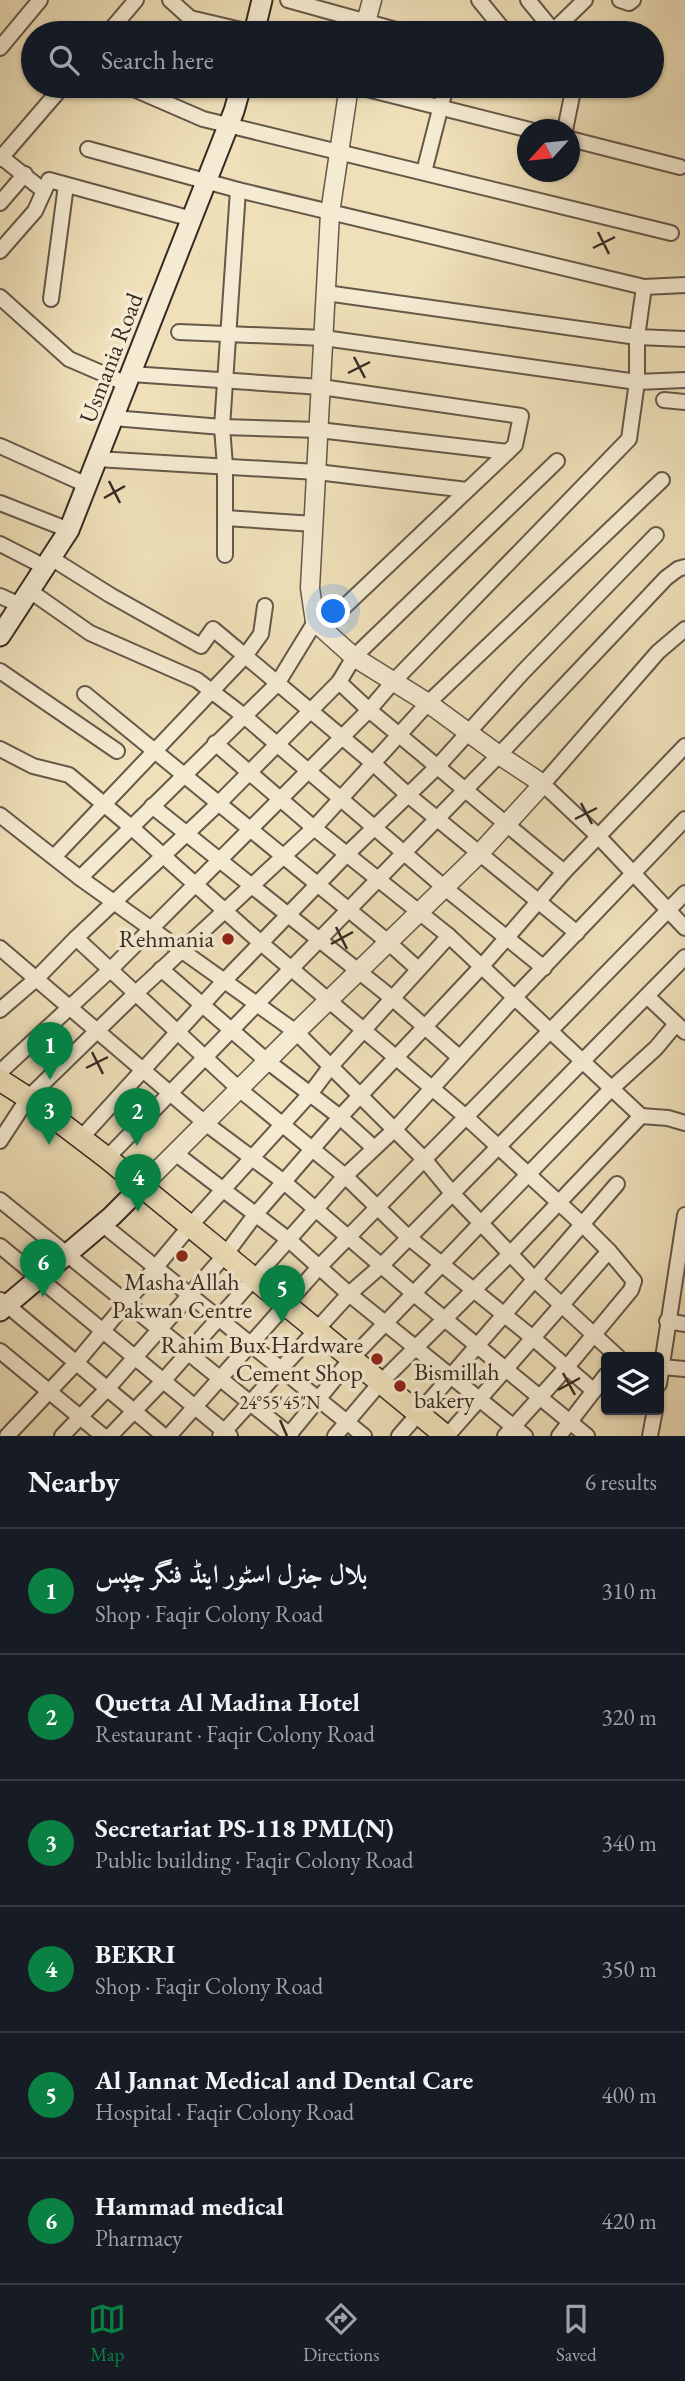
<!DOCTYPE html>
<html lang="en">
<head>
<meta charset="utf-8">
<style>
  body { margin:0; font-family:"EB Garamond",Amiri,serif; background:#242831; color:#f1f3f6 }
  .controls { position:absolute; right:21px; bottom:21px; display:grid; overflow:hidden; border-radius:7px; box-shadow:0 2px 5px #0004 }
  .controls button { width:63px; height:63px; display:grid; place-items:center; padding:0; border:0; border-bottom:2px solid #363941; background:#171b24; color:#f1f3f6; font:35px sans-serif }
  .compass { position:absolute; left:517px; top:119px; width:63px; height:63px; border-radius:50%; background:#171b24; box-shadow:0 2px 5px #0004; rotate:243deg }
  .you { position:absolute; left:334px; top:612px; width:24px; height:24px; margin:-18px; border:5px solid #fff; border-radius:50%; background:#1a73e8; box-shadow:0 0 0 10px #1a73e833 }
  .badge { display:grid; place-items:center; width:46px; height:46px; border-radius:50%; background:#0b8043; color:#fff; font-size:23px; font-weight:700 }
  .pin { position:absolute; translate:-50% -58px; filter:drop-shadow(0 2px 4px #0008) }
  .pin::after { content:''; position:absolute; top:37px; width:24px; height:21px; background:inherit; clip-path:polygon(0 0,100% 0,50% 100%) }
  .list { margin:0; padding:0; list-style:none }
  h2 { display:flex; justify-content:space-between; align-items:center; height:91px; margin:0; padding:0 28px; font-size:30px }
  h2 small { font-size:23px; font-weight:400; color:#9ea1a6 }
  .list li { display:grid; grid-template-columns:46px 1fr auto; gap:21px; align-items:center; box-sizing:border-box; height:126px; padding:0 28px; border-top:2px solid #363941 }
  .list b { display:block; font-size:26px; white-space:nowrap }
  .list p { margin:0; font-size:23px; white-space:nowrap; color:#9ea1a6 }
  .list em { font-size:23px; font-style:normal; color:#9ea1a6 }
  .icon { flex:none; width:38px; height:38px; fill:none; stroke:currentColor; stroke-width:2; stroke-linecap:round; stroke-linejoin:round }
  .map { position:relative; flex:none; width:685px; height:1436px; overflow:hidden }
  .search { position:absolute; background:#171b24; box-shadow:0 2px 5px #0004; left:21px; right:21px; top:21px; height:77px; display:flex; align-items:center; gap:18px; box-sizing:border-box; padding:0 24px; border-radius:38px; color:#9ea1a6; font-size:26px }
  .sheet { height:847px; background:#171b24 }
  nav { display:flex; justify-content:space-around; align-items:center; box-sizing:border-box; height:98px; border-top:2px solid #363941; background:#171b24; font-size:19px; color:#9ea1a6 }
  nav a { display:grid; justify-items:center; gap:4px }
  nav .on { color:#0b8043 }
  .map>svg:first-child { display:block }
</style>
</head>
<body>
<div class="map">
<svg width="685" height="1436" viewBox="0 0 685 1436">
  <rect width="100%" height="100%" fill="#efe0b9"/>
  <filter id="stains"><feTurbulence type="fractalNoise" baseFrequency=".00286" numOctaves="4"/><feColorMatrix values="0 0 0 0 .2 0 0 0 0 .09 0 0 0 0 .02 0 0 0 .5 -.17"/></filter>
  <radialGradient id="worn" r=".72"><stop offset=".6" stop-color="#630" stop-opacity="0"/><stop offset="1" stop-color="#630" stop-opacity=".3"/></radialGradient>
  <g fill="none" stroke-linecap="round" stroke-linejoin="round">
    <defs>
      <g id="minor">
        <path d="M 170,0 L 190,18 L 254,33"/>
        <path d="M 288,0 L 407,33"/>
        <path d="M 479,0 L 506,33"/>
        <path d="M 528,0 L 555,33"/>
        <path d="M 620,0 L 629,3 L 633,0"/>
        <path d="M 553,31 L 585,0"/>
        <path d="M 108,33 L 136,0"/>
        <path d="M 0,48 L 40,0"/>
        <path d="M 127,86 L 203,119 L 671,233"/>
        <path d="M 355,86 L 530,130"/>
        <path d="M 565,130 L 574,86"/>
        <path d="M 570,139 L 680,167"/>
        <path d="M 88,149 L 238,190 L 644,287 L 685,285"/>
        <path d="M 0,156 L 44,191"/>
        <path d="M 0,159 L 63,86"/>
        <path d="M 424,172 L 446,86"/>
        <path d="M 0,203 L 25,174"/>
        <path d="M 0,251 L 35,211 L 49,180 L 192,219"/>
        <path d="M 326,293 L 637,337 L 685,339"/>
        <path d="M 0,297 L 69,359 L 127,384"/>
        <path d="M 51,299 L 66,185"/>
        <path d="M 179,332 L 324,338 L 637,382 L 685,380"/>
        <path d="M 131,374 L 321,387 L 521,416 L 515,445 L 322,628"/>
        <path d="M 664,400 L 685,402"/>
        <path d="M 113,418 L 222,427 L 319,430 L 508,452"/>
        <path d="M 0,446 L 87,485"/>
        <path d="M 97,459 L 317,472 L 467,490"/>
        <path d="M 557,461 L 354,657 L 339,682 L 369,710 L 564,872"/>
        <path d="M 0,503 L 69,530"/>
        <path d="M 225,518 L 314,524"/>
        <path d="M 0,544 L 45,567"/>
        <path d="M 225,555 L 225,466 L 222,427 L 238,190"/>
        <path d="M 51,558 L 110,595 L 201,646 L 213,629 L 374,764 L 408,795 L 577,933"/>
        <path d="M 30,591 L 90,633 L 197,680 L 244,716 L 445,888 L 544,968"/>
        <path d="M 0,596 L 20,605"/>
        <path d="M 685,629 L 658,652 L 543,784 L 598,836 L 685,928"/>
        <path d="M 0,671 L 117,751"/>
        <path d="M 85,694 L 388,942 L 418,969"/>
        <path d="M 215,743 L 314,828 L 449,936 L 641,1116 L 668,1118 L 685,1123"/>
        <path d="M 0,749 L 33,766 L 69,775 L 131,827 L 261,943 L 466,1117 L 582,1224 L 609,1251 L 634,1281 L 631,1290 L 567,1367 L 505,1436"/>
        <path d="M 152,806 L 392,998 L 459,1057"/>
        <path d="M 0,815 L 80,878 L 296,1032 L 424,1159 L 452,1193 L 540,1285 L 618,1357"/>
        <path d="M 54,857 L 245,656 L 261,634 L 265,606"/>
        <path d="M 80,878 L 277,684 L 315,622"/>
        <path d="M 76,938 L 219,803 L 339,682"/>
        <path d="M 0,948 L 205,1123 L 284,1182 L 413,1293 L 587,1436"/>
        <path d="M 161,969 L 267,1061 L 340,1117 L 374,1148"/>
        <path d="M 647,996 L 685,1032"/>
        <path d="M 0,1010 L 36,979 L 76,938 L 239,1089 L 345,1176 L 408,1237 L 533,1338 L 594,1391"/>
        <path d="M 0,1072 L 111,969 L 369,710 L 393,682 L 629,439 L 637,382 L 637,337 L 644,287"/>
        <path d="M 81,1138 L 224,981 L 347,854 L 438,766 L 522,673 L 656,535"/>
        <path d="M 0,1141 L 28,1098 L 136,993 L 314,828 L 428,703 L 662,480"/>
        <path d="M 175,1153 L 289,1240 L 349,1294 L 525,1436"/>
        <path d="M 107,1158 L 499,755 L 666,578 L 678,569 L 685,567"/>
        <path d="M 0,1200 L 291,1436"/>
        <path d="M 102,1224 L 364,1436"/>
        <path d="M 0,1246 L 230,1436"/>
        <path d="M 1,1300 L 164,1436"/>
        <path d="M 667,1321 L 685,1324"/>
        <path d="M 0,1351 L 103,1436"/>
        <path d="M 662,1367 L 685,1369"/>
        <path d="M 659,1384 L 685,1215"/>
        <path d="M 7,1436 L 76,1363 L 190,1226 L 310,1094 L 331,1066 L 449,936"/>
        <path d="M 62,1436 L 107,1389 L 225,1255 L 255,1215 L 340,1117 L 482,966 L 564,872 L 685,746"/>
        <path d="M 110,1436 L 163,1381 L 345,1176 L 395,1129 L 515,997 L 685,819"/>
        <path d="M 169,1436 L 320,1266 L 685,893"/>
        <path d="M 220,1436 L 349,1294 L 381,1266 L 685,957"/>
        <path d="M 288,1436 L 351,1359 L 481,1223 L 611,1089 L 656,1048 L 676,1024"/>
        <path d="M 335,1436 L 380,1383 L 510,1254 L 641,1116"/>
        <path d="M 399,1436 L 617,1184"/>
        <path d="M 447,1436 L 609,1251"/>
        <path d="M 559,1436 L 606,1375"/>
        <path d="M 650,1436 L 655,1410"/>
      </g>
      <g id="tertiary">
        <path d="M 363,33 L 372,0"/>
        <path d="M 142,1186 L 296,1032 L 480,853 L 543,784 L 499,755 L 428,703 L 354,657 L 315,622 L 310,588 L 330,213 L 349,86"/>
      </g>
      <g id="secondary">
        <path d="M 254,33 L 262,0"/>
        <path d="M 0,636 L 69,530 L 234,111 L 241,86"/>
        <path d="M 0,1311 L 112,1216 L 142,1186"/>
      </g>
      <path id="primary" d="M 0,1080 L 28,1098 L 107,1158 L 446,1436"/>
    </defs>
    <use href="#minor" stroke="#665849" stroke-width="18"/>
    <use href="#tertiary" stroke="#665849" stroke-width="21"/>
    <use href="#secondary" stroke="#382a24" stroke-width="23"/>
    <use href="#primary" stroke="#382a24" stroke-width="24"/>
    <use href="#minor" stroke="#f5ebd2" stroke-width="14"/>
    <use href="#tertiary" stroke="#f5ebd2" stroke-width="18"/>
    <use href="#secondary" stroke="#f5ebd2" stroke-width="19"/>
    <use href="#primary" stroke="#efe0b9" stroke-width="21"/>
  </g>
  <path fill="none" stroke="#382a24" stroke-width="2.5" d="M 598,232 L 609,254M 593,248 L 615,237M 354,357 L 365,378M 348,373 L 370,362M 109,481 L 120,503M 104,498 L 125,486M 581,803 L 592,824M 575,819 L 597,808M 336,927 L 347,949M 331,944 L 353,932M 92,1052 L 103,1074M 86,1068 L 108,1057M 563,1373 L 575,1395M 558,1390 L 580,1378M 280,1420 L 287,1436"/>
  <g fill="#8f2418" stroke="#f5ebd2" stroke-width="2.5">
    <circle cx="228" cy="939" r="7"/>
    <circle cx="182" cy="1256" r="7"/>
    <circle cx="377" cy="1359" r="7"/>
    <circle cx="400" cy="1386" r="7"/>
  </g>
  <g text-anchor="middle" stroke-width="7" stroke-linejoin="round" paint-order="stroke">
    <g font-size="24" fill="#382a24" stroke="#f5ebd2">
      <text transform="translate(111 358) rotate(-69)" y="8">Usmania Road</text>
    </g>
    <g font-size="24" fill="#382a24" stroke="#f5ebd2" text-anchor="end">
      <text x="214" y="947">Rehmania</text>
      <text x="182" y="1290" text-anchor="middle">Masha Allah<tspan x="182" dy="28">Pakwan Centre</tspan></text>
      <text x="363" y="1353">Rahim Bux Hardware<tspan x="363" dy="28">Cement Shop</tspan></text>
      <text x="414" y="1380" text-anchor="start">Bismillah<tspan x="414" dy="28">bakery</tspan></text>
    </g>
  </g>
  <g font-size="18" text-anchor="middle" fill="#382a24" stroke="#f5ebd2" stroke-width="7" stroke-linejoin="round" paint-order="stroke">
    <text x="280" y="1409">24°55'45"N</text>
  </g>
  <rect width="100%" height="100%" filter="url(#stains)"/>
  <rect width="100%" height="100%" fill="url(#worn)"/>
</svg>
<div class="controls">
<button><svg class="icon" aria-label="layers" viewBox="0 0 24 24"><path d="M12 4l9 5-9 5-9-5zM3 14l9 5 9-5"/></svg></button>
</div>
<svg class="compass" viewBox="-18 -18 36 36"><path d="M0-13l5 13h-10z" fill="#e53935"/><path d="M0 13l5-13h-10z" fill="#9ea1a6"/></svg>
<div class="you"></div>
<div class="pin badge" style="left:50px;top:1080px">1</div>
<div class="pin badge" style="left:137px;top:1146px">2</div>
<div class="pin badge" style="left:49px;top:1145px">3</div>
<div class="pin badge" style="left:138px;top:1212px">4</div>
<div class="pin badge" style="left:282px;top:1323px">5</div>
<div class="pin badge" style="left:43px;top:1297px">6</div>
<div class="search"><svg class="icon" aria-label="search" viewBox="0 0 24 24"><circle cx="10" cy="10" r="6"/><path d="M15 15l6 6"/></svg>Search here</div>
</div>
<section class="sheet">
<h2>Nearby<small>6 results</small></h2>
<ul class="list">
<li><span class="badge">1</span><div><b>بلال جنرل اسٹور اینڈ فنگر چپس</b><p>Shop · Faqir Colony Road</p></div><em>310 m</em></li>
<li><span class="badge">2</span><div><b>Quetta Al Madina Hotel</b><p>Restaurant · Faqir Colony Road</p></div><em>320 m</em></li>
<li><span class="badge">3</span><div><b>Secretariat PS-118 PML(N)</b><p>Public building · Faqir Colony Road</p></div><em>340 m</em></li>
<li><span class="badge">4</span><div><b>BEKRI</b><p>Shop · Faqir Colony Road</p></div><em>350 m</em></li>
<li><span class="badge">5</span><div><b>Al Jannat Medical and Dental Care</b><p>Hospital · Faqir Colony Road</p></div><em>400 m</em></li>
<li><span class="badge">6</span><div><b>Hammad medical</b><p>Pharmacy</p></div><em>420 m</em></li>
</ul>
</section>
<nav>
<a class="on"><svg class="icon" aria-label="map" viewBox="0 0 24 24"><path d="M3 6l6-2 6 2 6-2v14l-6 2-6-2-6 2zM9 4v14M15 6v14"/></svg>Map</a>
<a><svg class="icon" aria-label="directions" viewBox="0 0 24 24"><path d="M12 3l9 9-9 9-9-9zM9 14v-3h6M13 9l2 2-2 2"/></svg>Directions</a>
<a><svg class="icon" aria-label="saved" viewBox="0 0 24 24"><path d="M7 4h10v16l-5-4-5 4z"/></svg>Saved</a>
</nav>
</body>
</html>
